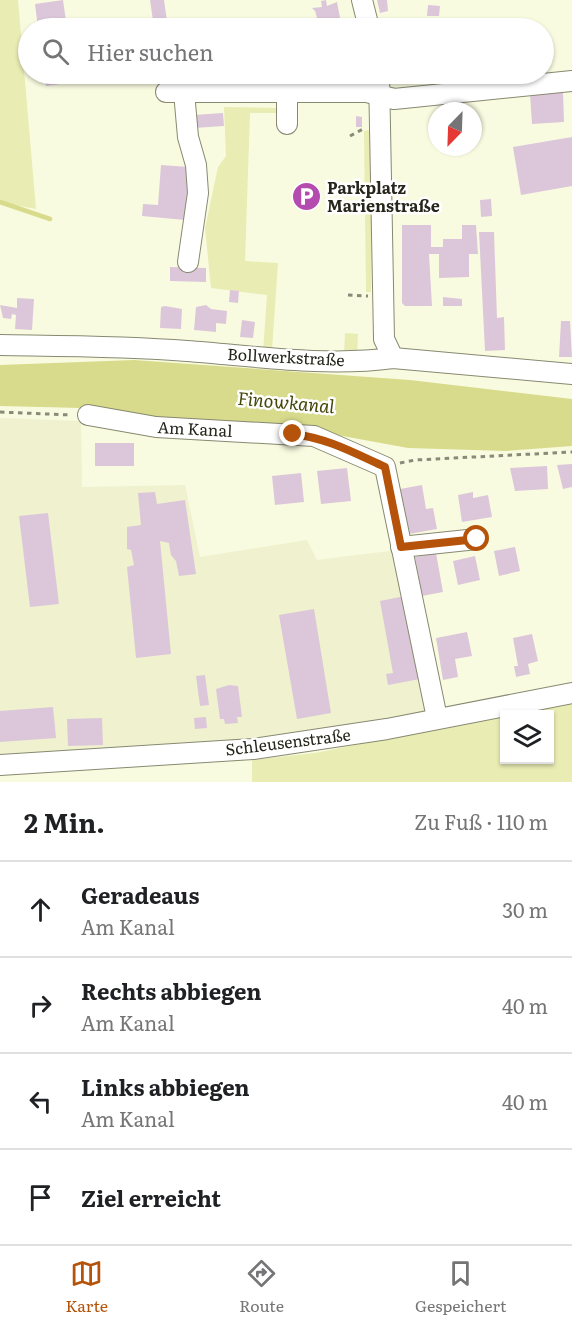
<!DOCTYPE html>
<html lang="de">
<head>
<meta charset="utf-8">
<style>
  body { margin:0; font-family:Literata,serif; background:#f2f2f2; color:#202124 }
  .controls { position:absolute; right:18px; bottom:18px; display:grid; overflow:hidden; border-radius:0px; box-shadow:0 2px 4px #0004 }
  .controls button { width:54px; height:54px; display:grid; place-items:center; padding:0; border:0; border-bottom:2px solid #e0e0e0; background:#fff; color:#202124; font:30px sans-serif }
  .compass { position:absolute; left:428px; top:102px; width:54px; height:54px; border-radius:50%; background:#fff; box-shadow:0 2px 4px #0004; rotate:203deg }
  .stop { position:absolute; width:18px; height:18px; margin:-14px; border:4px solid #b45309; border-radius:50%; background:#fff }
  .stop.end { background:#b45309; border-color:#fff; box-shadow:0 2px 6px #0008 }
  .list { margin:0; padding:0; list-style:none }
  h2 { display:flex; justify-content:space-between; align-items:center; height:78px; margin:0; padding:0 24px; font-size:26px }
  h2 small { font-size:20px; font-weight:400; color:#757577 }
  .list li { display:grid; grid-template-columns:39px 1fr auto; gap:18px; align-items:center; box-sizing:border-box; height:96px; padding:0 24px; border-top:2px solid #e0e0e0 }
  .list b { display:block; font-size:22px; white-space:nowrap }
  .list p { margin:0; font-size:20px; white-space:nowrap; color:#757577 }
  .list em { font-size:20px; font-style:normal; color:#757577 }
  .icon { flex:none; width:33px; height:33px; fill:none; stroke:currentColor; stroke-width:2; stroke-linecap:round; stroke-linejoin:round }
  .map { position:relative; flex:none; width:572px; height:782px; overflow:hidden }
  .search { position:absolute; background:#fff; box-shadow:0 2px 4px #0004; left:18px; right:18px; top:18px; height:66px; display:flex; align-items:center; gap:15px; box-sizing:border-box; padding:0 21px; border-radius:33px; color:#757577; font-size:22px }
  .sheet { height:462px; background:#fff }
  nav { display:flex; justify-content:space-around; align-items:center; box-sizing:border-box; height:84px; border-top:2px solid #e0e0e0; background:#fff; font-size:16px; color:#757577 }
  nav a { display:grid; justify-items:center; gap:3px }
  nav .on { color:#b45309 }
  .map>svg:first-child { display:block }
</style>
</head>
<body>
<div class="map">
<svg width="572" height="782" viewBox="0 0 572 782">
  <rect width="100%" height="100%" fill="#f9fbe0"/>
  <path fill="#eff1cf" d="M 0,418 L 81,421 L 82,487 L 185,485 L 200,557 L 307,540 L 317,560 L 397,550 L 431,713 L 251,745 L 0,754 Z"/>
  <g fill="#e9ecb3">
    <path d="M 0,0 L 18,0 L 36,209 L 0,202 Z"/>
    <path d="M 224,107 L 280,108 L 277,113 L 250,113 L 245,261 L 278,263 L 272,350 L 344,354 L 345,333 L 358,334 L 357,358 L 263,353 L 267,295 L 211,288 L 205,228 L 218,167 L 226,156 Z"/>
    <path d="M 370,130 L 373,155 L 371,292 L 366,292 L 364,131 Z"/>
    <path d="M 572,702 L 572,782 L 252,782 L 252,760 L 315,753 L 504,715 L 504,760 L 550,760 L 550,714 L 507,714 Z"/>
  </g>
  <path fill="#d8db8b" d="M 134,360 L 410,380 L 572,399 L 572,446 L 506,451 L 408,448 L 293,427 L 153,420 L 81,408 L 0,406 L 0,365 Z"/>
  <g fill="none" stroke-linecap="round" stroke-linejoin="round">
    <path stroke="#d8db8b" stroke-width="4.5" d="M 0,202 L 50,219"/>
  </g>
  <g fill="#dcc7da">
    <path d="M 63,0 L 67,28 L 38,28 L 35,4 Z"/>
    <path d="M 150,0 L 164,0 L 168,28 L 154,28 Z"/>
    <path d="M 326,0 L 327,6 L 337,2 L 342,28 L 320,28 L 315,11 L 312,8 L 322,7 L 321,1 Z"/>
    <path d="M 377,0 L 387,0 L 388,11 L 380,13 Z"/>
    <path d="M 428,5 L 440,6 L 439,16 L 427,16 Z"/>
    <path d="M 397,18 L 400,28 L 391,28 L 389,21 Z"/>
    <path d="M 294,20 L 303,20 L 304,28 L 295,28 Z"/>
    <path d="M 44,74 L 74,74 L 75,82 L 46,86 Z"/>
    <path d="M 563,92 L 564,122 L 532,124 L 530,94 Z"/>
    <path d="M 223,113 L 224,126 L 194,128 L 193,115 Z"/>
    <path d="M 356,116 L 362,117 L 362,127 L 356,127 Z"/>
    <path d="M 572,137 L 572,186 L 521,195 L 513,147 Z"/>
    <path d="M 161,165 L 189,167 L 185,220 L 142,216 L 143,204 L 158,205 Z"/>
    <path d="M 491,199 L 492,216 L 481,217 L 480,200 Z"/>
    <path d="M 402,225 L 431,225 L 431,247 L 443,247 L 443,239 L 462,239 L 462,225 L 476,225 L 478,254 L 469,254 L 469,277 L 439,278 L 439,254 L 429,254 L 432,306 L 405,306 L 402,303 Z"/>
    <path d="M 479,232 L 494,232 L 497,318 L 504,317 L 505,350 L 485,351 Z"/>
    <path d="M 170,267 L 206,268 L 206,282 L 170,281 Z"/>
    <path d="M 230,290 L 239,291 L 238,303 L 229,302 Z"/>
    <path d="M 443,297 L 462,299 L 462,306 L 443,306 Z"/>
    <path d="M 17,298 L 34,299 L 32,330 L 15,329 L 16,315 L 12,314 L 11,319 L 3,318 L 0,305 L 17,308 Z"/>
    <path d="M 206,305 L 211,309 L 227,311 L 226,324 L 216,323 L 216,332 L 194,330 L 196,307 Z"/>
    <path d="M 165,306 L 182,309 L 181,329 L 160,328 L 161,307 Z"/>
    <path d="M 242,320 L 255,322 L 253,338 L 240,337 Z"/>
    <path d="M 561,321 L 570,321 L 572,357 L 559,357 Z"/>
    <rect x="95" y="443" width="39" height="23"/>
    <path d="M 572,464 L 572,487 L 563,489 L 557,465 Z"/>
    <path d="M 547,466 L 548,489 L 515,491 L 510,468 Z"/>
    <path d="M 347,468 L 351,501 L 321,504 L 317,471 Z"/>
    <path d="M 301,473 L 304,502 L 275,505 L 272,476 Z"/>
    <path d="M 422,485 L 426,509 L 433,508 L 437,529 L 409,534 L 400,489 Z"/>
    <path d="M 155,492 L 157,504 L 185,500 L 196,574 L 179,576 L 176,561 L 171,555 L 169,543 L 160,541 L 171,654 L 136,658 L 127,567 L 134,565 L 131,550 L 127,549 L 127,527 L 141,525 L 138,493 Z"/>
    <path d="M 473,492 L 473,498 L 488,495 L 492,517 L 462,522 L 458,495 Z"/>
    <path d="M 48,513 L 59,604 L 30,607 L 19,516 Z"/>
    <path d="M 515,547 L 520,571 L 499,576 L 494,551 Z"/>
    <path d="M 436,553 L 443,592 L 422,596 L 415,557 Z"/>
    <path d="M 475,556 L 480,580 L 458,585 L 453,561 Z"/>
    <path d="M 405,596 L 420,679 L 388,685 L 386,674 L 393,673 L 380,601 Z"/>
    <path d="M 314,609 L 331,713 L 297,719 L 279,615 Z"/>
    <path d="M 467,632 L 472,656 L 455,659 L 458,677 L 443,680 L 436,638 Z"/>
    <path d="M 532,634 L 538,661 L 528,664 L 530,674 L 516,677 L 514,666 L 518,666 L 513,638 Z"/>
    <path d="M 205,675 L 209,705 L 200,706 L 196,676 Z"/>
    <path d="M 229,685 L 238,686 L 242,717 L 237,717 L 238,723 L 225,724 L 224,719 L 220,719 L 216,689 Z"/>
    <path d="M 53,707 L 56,738 L 0,742 L 0,711 Z"/>
    <path d="M 206,717 L 207,728 L 195,729 L 194,718 Z"/>
    <path d="M 102,718 L 103,745 L 68,746 L 67,719 Z"/>
  </g>
  <g fill="none" stroke-linecap="round" stroke-linejoin="round">
    <defs>
      <g id="minor">
        <path d="M 362,0 L 369,28"/>
        <path d="M 379,74 L 384,339 L 393,358"/>
        <path d="M 166,92 L 367,92 L 394,99 L 572,81"/>
        <path d="M 184,92 L 188,137 L 196,165 L 198,193 L 188,262"/>
        <path d="M 287,124 L 287,92"/>
        <path d="M 0,345 C 62,346 125,346 187,351 C 255,356 325,367 393,358 L 572,374"/>
        <path d="M 88,415 L 156,427 L 314,436 L 385,467 L 437,718"/>
        <path d="M 401,547 L 477,539"/>
        <path d="M 0,765 L 253,749 L 387,729 L 572,693"/>
      </g>
    </defs>
    <use href="#minor" stroke="#878971" stroke-width="22"/>
    <g stroke="#898a78" stroke-width="3" stroke-dasharray="4.5 4.5" stroke-linecap="butt">
      <path d="M 350,136 L 363,129"/>
      <path d="M 348,295 L 368,296"/>
      <path d="M 0,412 L 71,415"/>
      <path d="M 400,463 L 415,460 L 572,452"/>
    </g>
    <use href="#minor" stroke="#fff" stroke-width="20"/>
  </g>
  <g fill="none" stroke-linecap="round" stroke-linejoin="round">
    <path stroke="#b45309" stroke-width="8" d="M 293,434 C 327,438 354,453 385,467 L 401,547 L 477,539"/>
  </g>
  <defs>
    <symbol id="parking-disc" viewBox="-11 -11 22 22"><circle r="9.5" fill="#b44caf" stroke="#fff"/><path d="M-3.5-5.5H1a3.5 3.5 0 0 1 0 7H-1V5.5H-3.5ZM-1-3.4V-.6H.8a1.4 1.4 0 0 0 0-2.8Z" fill="#fff"/></symbol>
  </defs>
  <g fill-rule="evenodd">
    <use href="#parking-disc" x="290" y="180" width="33" height="33"/>
  </g>
  <g text-anchor="middle" stroke-width="5" stroke-linejoin="round" paint-order="stroke">
    <g font-size="16" font-weight="bold" fill="#26261c" stroke="#fff" text-anchor="start">
      <text x="327" y="194">Parkplatz<tspan x="327" dy="18">Marienstraße</tspan></text>
    </g>
    <g font-size="16" fill="#26261c" stroke="#fff">
      <text transform="translate(286 357) rotate(3)" y="6">Bollwerkstraße</text>
      <text transform="translate(195 429) rotate(3)" y="6">Am Kanal</text>
      <text transform="translate(288 742) rotate(-7)" y="6">Schleusenstraße</text>
    </g>
    <g font-size="18" font-style="italic" fill="#454607" stroke="#fff">
      <text transform="translate(286 403) rotate(5)" y="6">Finowkanal</text>
    </g>
  </g>
</svg>
<div class="controls">
<button><svg class="icon" aria-label="layers" viewBox="0 0 24 24"><path d="M12 4l9 5-9 5-9-5zM3 14l9 5 9-5"/></svg></button>
</div>
<svg class="compass" viewBox="-18 -18 36 36"><path d="M0-13l5 13h-10z" fill="#e53935"/><path d="M0 13l5-13h-10z" fill="#757577"/></svg>
<div class="stop" style="left:477px;top:539px"></div>
<div class="stop end" style="left:293px;top:434px"></div>
<div class="search"><svg class="icon" aria-label="search" viewBox="0 0 24 24"><circle cx="10" cy="10" r="6"/><path d="M15 15l6 6"/></svg>Hier suchen</div>
</div>
<section class="sheet">
<h2>2 Min.<small>Zu Fuß · 110 m</small></h2>
<ul class="list">
<li><svg class="icon" aria-label="ahead" viewBox="0 0 24 24"><path d="M12 20V5M6 11l6-6 6 6"/></svg><div><b>Geradeaus</b><p>Am Kanal</p></div><em>30 m</em></li>
<li><svg class="icon" aria-label="right" viewBox="0 0 24 24"><path d="M7 20v-9h11M14 6l5 5-5 5"/></svg><div><b>Rechts abbiegen</b><p>Am Kanal</p></div><em>40 m</em></li>
<li><svg class="icon" aria-label="left" viewBox="0 0 24 24"><path d="M17 20v-9H6M10 6l-5 5 5 5"/></svg><div><b>Links abbiegen</b><p>Am Kanal</p></div><em>40 m</em></li>
<li><svg class="icon" aria-label="arrive" viewBox="0 0 24 24"><path d="M6 21V4h12l-3 4 3 4H6"/></svg><div><b>Ziel erreicht</b></div></li>
</ul>
</section>
<nav>
<a class="on"><svg class="icon" aria-label="map" viewBox="0 0 24 24"><path d="M3 6l6-2 6 2 6-2v14l-6 2-6-2-6 2zM9 4v14M15 6v14"/></svg>Karte</a>
<a><svg class="icon" aria-label="directions" viewBox="0 0 24 24"><path d="M12 3l9 9-9 9-9-9zM9 14v-3h6M13 9l2 2-2 2"/></svg>Route</a>
<a><svg class="icon" aria-label="saved" viewBox="0 0 24 24"><path d="M7 4h10v16l-5-4-5 4z"/></svg>Gespeichert</a>
</nav>
</body>
</html>
